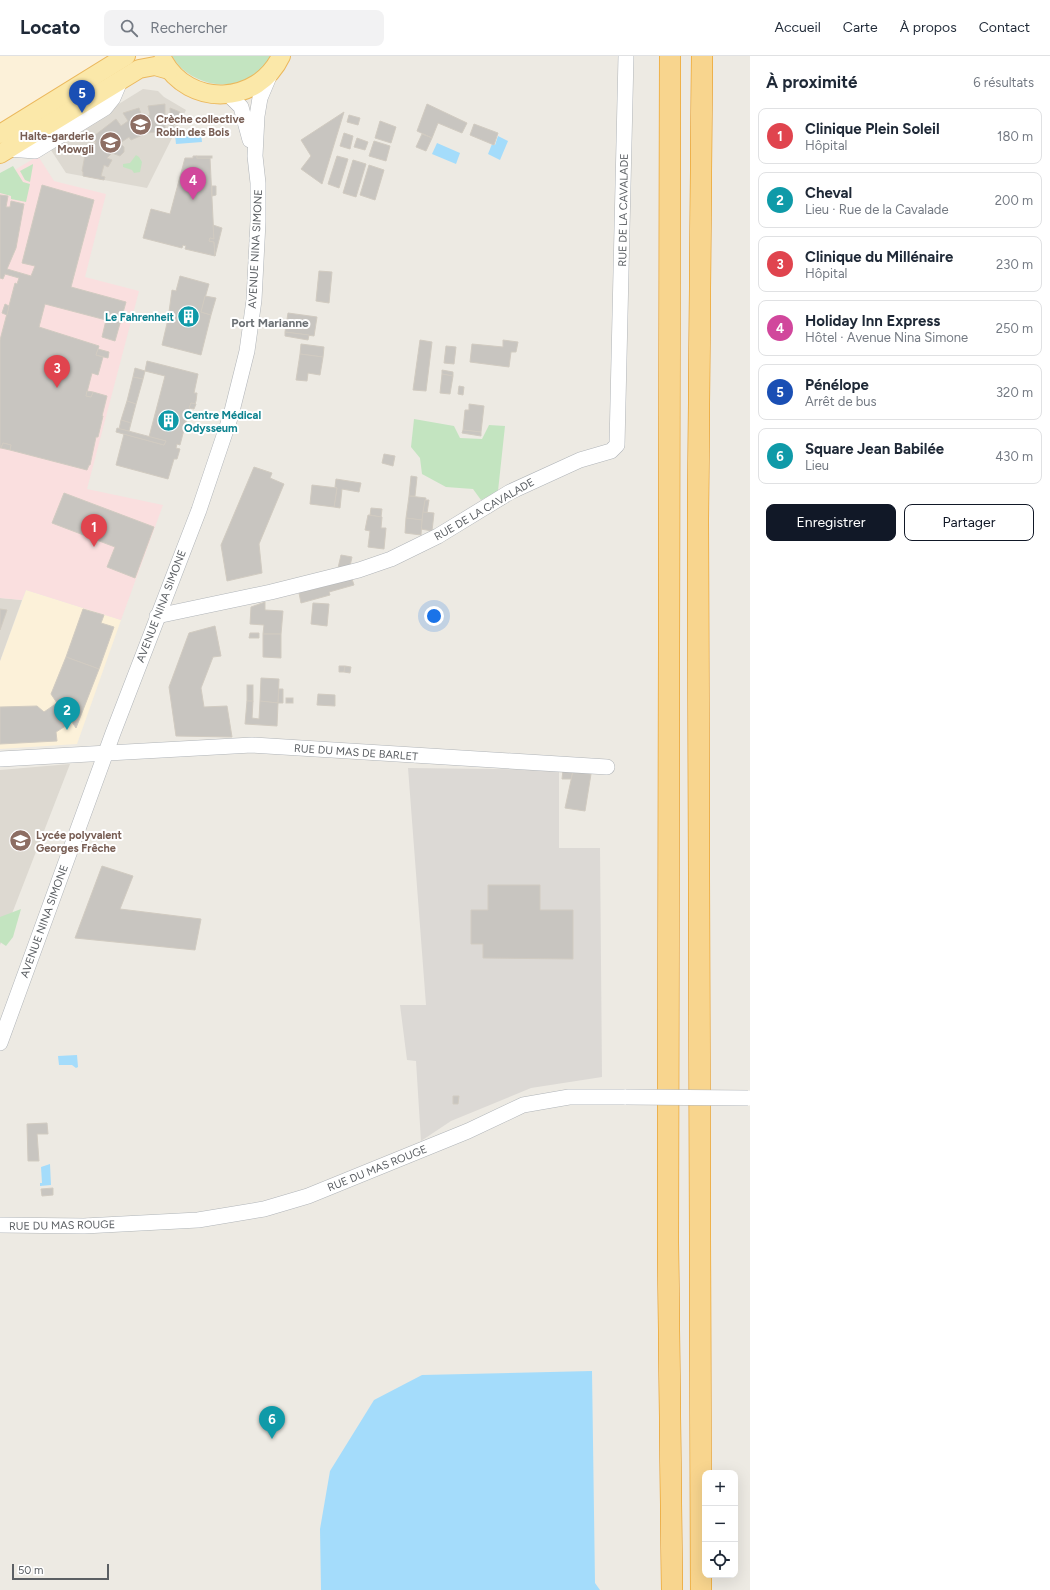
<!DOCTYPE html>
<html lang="fr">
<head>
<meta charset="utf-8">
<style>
  body { margin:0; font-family:Figtree,sans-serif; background:#f2f2f3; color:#1f2937 }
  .controls { position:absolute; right:12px; bottom:12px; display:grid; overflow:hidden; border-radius:8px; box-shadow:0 4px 16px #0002 }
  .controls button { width:36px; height:36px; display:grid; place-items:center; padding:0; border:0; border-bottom:1px solid #e0e1e3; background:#fff; color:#1f2937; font:20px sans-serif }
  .scale { position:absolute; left:12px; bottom:10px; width:97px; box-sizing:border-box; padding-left:4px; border:2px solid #5b5f63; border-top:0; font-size:11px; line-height:14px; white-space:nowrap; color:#5b5f63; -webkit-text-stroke:3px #fff; paint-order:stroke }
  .you { position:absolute; left:434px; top:560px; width:14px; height:14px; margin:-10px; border:3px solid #fff; border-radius:50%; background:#1a73e8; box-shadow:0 0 0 6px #1a73e833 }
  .badge { display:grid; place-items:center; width:26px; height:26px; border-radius:50%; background:#111827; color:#fff; font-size:13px; font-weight:700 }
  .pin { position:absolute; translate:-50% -33px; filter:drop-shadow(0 1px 2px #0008) }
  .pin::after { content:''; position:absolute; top:21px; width:14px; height:12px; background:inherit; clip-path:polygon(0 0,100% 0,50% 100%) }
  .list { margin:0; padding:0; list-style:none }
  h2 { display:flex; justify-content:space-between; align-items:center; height:52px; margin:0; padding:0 16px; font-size:17px }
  h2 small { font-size:13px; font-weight:400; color:#747a83 }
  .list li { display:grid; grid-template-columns:26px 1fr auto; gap:12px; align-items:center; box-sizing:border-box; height:56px; margin:0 8px 8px; padding:0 8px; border:1px solid #e0e1e3; border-radius:8px }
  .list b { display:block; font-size:15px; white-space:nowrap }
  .list p { margin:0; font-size:13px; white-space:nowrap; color:#747a83 }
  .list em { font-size:13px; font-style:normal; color:#747a83 }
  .actions { display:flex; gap:8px; padding:12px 16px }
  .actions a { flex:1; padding:9px 0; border:1px solid #111827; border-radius:8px; text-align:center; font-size:14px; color:#111827 }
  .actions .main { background:#111827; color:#fff }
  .icon { flex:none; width:22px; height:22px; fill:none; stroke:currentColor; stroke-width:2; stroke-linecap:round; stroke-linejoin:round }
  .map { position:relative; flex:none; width:750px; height:1534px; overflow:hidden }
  header { display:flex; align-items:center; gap:24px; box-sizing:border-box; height:56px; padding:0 20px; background:#fff; border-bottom:1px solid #e0e1e3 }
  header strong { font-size:19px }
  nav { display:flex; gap:22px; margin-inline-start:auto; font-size:14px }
  .search { width:280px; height:36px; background:#f2f2f3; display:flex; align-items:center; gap:10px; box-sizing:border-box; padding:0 14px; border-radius:8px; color:#747a83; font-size:15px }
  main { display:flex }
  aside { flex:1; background:#fff }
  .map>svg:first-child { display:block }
</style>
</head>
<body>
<header>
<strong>Locato</strong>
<div class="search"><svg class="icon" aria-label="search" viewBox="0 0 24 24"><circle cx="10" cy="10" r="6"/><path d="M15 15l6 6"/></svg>Rechercher</div>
<nav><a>Accueil</a><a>Carte</a><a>À propos</a><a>Contact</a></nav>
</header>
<main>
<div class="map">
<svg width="750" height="1534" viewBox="0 0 750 1534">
  <rect width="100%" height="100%" fill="#edeae3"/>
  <g fill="#fcf1d9">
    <path d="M 0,0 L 165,0 L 0,95 Z"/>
    <path d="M 26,534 L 121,564 L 77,688 L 0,693 L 0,605 Z"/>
  </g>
  <path fill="#dcd9d5" d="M 408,712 L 559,714 L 559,792 L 600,792 L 602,1021 L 531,1032 L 451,1065 L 421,1085 L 416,1005 L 407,1004 L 400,949 L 426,949 Z"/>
  <g fill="#ddd9d1">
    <path d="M 143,33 L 158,35 L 164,41 L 186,54 L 147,132 L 66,117 L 49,91 Z"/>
    <path d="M 0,542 L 22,544 L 0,605 Z"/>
    <path d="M 70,708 L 13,855 L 0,889 L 0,714 Z"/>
  </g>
  <path fill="#fadfdf" d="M 38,100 L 54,125 L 106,138 L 85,221 L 139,235 L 87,433 L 163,449 L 121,564 L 26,534 L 22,544 L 0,542 L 0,123 Z"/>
  <g fill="#c3e4c0">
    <path d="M 172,0 L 270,0 C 252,41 192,35 172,0 Z"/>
    <path d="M 136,99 L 139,101 L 142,106 L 140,116 L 134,117 L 132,114 L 123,111 L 123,108 L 130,107 Z"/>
    <path d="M 33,108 L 33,109 L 30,126 L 25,124 L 20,115 Z"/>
    <path d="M 13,110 L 23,126 L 30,128 L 26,146 L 11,143 L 11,140 L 0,137 L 0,117 Z"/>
    <path d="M 414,363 L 454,370 L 460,382 L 482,383 L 489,369 L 505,370 L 498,435 L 481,444 L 473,433 L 446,431 L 422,418 L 420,402 L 411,391 Z"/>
    <path d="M 21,853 L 13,881 L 6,890 L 0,886 L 0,861 Z"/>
  </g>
  <g fill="#a4dcfb">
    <path d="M 201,77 L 202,86 L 176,88 L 175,79 Z"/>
    <path d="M 498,80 L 508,85 L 500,104 L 488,98 L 492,88 L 495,89 Z"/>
    <path d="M 437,87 L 460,97 L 456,108 L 432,98 Z"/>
    <path d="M 77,999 L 78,1011 L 76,1012 L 72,1009 L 59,1009 L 58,1000 Z"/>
    <path d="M 50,1108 L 51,1129 L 40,1130 L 40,1127 L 42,1127 L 41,1111 Z"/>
    <path d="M 592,1315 L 595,1527 L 600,1534 L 321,1534 L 320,1473 L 330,1415 L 374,1344 L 422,1319 Z"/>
  </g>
  <g fill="#c8c5c0" stroke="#d1cbc1">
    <path d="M 165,48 L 165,75 L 147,77 L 131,84 L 129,81 L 120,87 L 124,91 L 124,96 L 120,100 L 112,97 L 107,102 L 112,104 L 108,111 L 104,109 L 101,120 L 105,121 L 104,124 L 83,120 L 83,116 L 82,115 L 85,99 L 87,100 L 88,97 L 86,92 L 89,88 L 94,89 L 96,86 L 90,83 L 116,63 L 121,70 L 128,65 L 123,57 L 139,52 L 142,61 L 150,59 L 148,50 Z"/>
    <path d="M 427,48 L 467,67 L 462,77 L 438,67 L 432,82 L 417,75 Z"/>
    <path d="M 170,52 L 180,56 L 172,73 L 170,72 Z"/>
    <path d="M 344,56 L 322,128 L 301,113 L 311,100 L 301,84 Z"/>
    <path d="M 349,59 L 360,62 L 358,69 L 347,66 Z"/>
    <path d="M 380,65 L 396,71 L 391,87 L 375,82 Z"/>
    <path d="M 474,68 L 498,77 L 494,89 L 470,79 Z"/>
    <path d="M 344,77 L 353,80 L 350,93 L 340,90 Z"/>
    <path d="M 422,78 L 432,82 L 426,95 L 416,91 Z"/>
    <path d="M 357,82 L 368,86 L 365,94 L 354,91 Z"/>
    <path d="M 374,85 L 390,90 L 386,105 L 369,100 Z"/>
    <path d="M 193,100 L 197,100 L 197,102 L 210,102 L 214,183 L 210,182 L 209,185 L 214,186 L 215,200 L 185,193 L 186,190 L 183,189 L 182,192 L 143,182 L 151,153 L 170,158 L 185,102 L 193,102 Z"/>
    <rect x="197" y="100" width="15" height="2"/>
    <path d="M 337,100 L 348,103 L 339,132 L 328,128 Z"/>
    <path d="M 353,104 L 366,108 L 356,141 L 343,137 Z"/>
    <path d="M 369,109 L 384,114 L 375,144 L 360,139 Z"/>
    <path d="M 42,129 L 94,144 L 71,231 L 126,246 L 115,285 L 102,281 L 106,264 L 45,248 L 39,271 L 99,290 L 96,299 L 103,301 L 98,319 L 92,317 L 86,340 L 91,341 L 93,336 L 107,340 L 102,360 L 103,360 L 98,381 L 96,381 L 90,409 L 89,409 L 87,414 L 10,394 L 11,389 L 3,387 L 1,392 L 0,392 L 0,284 L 15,227 L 17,228 L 19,222 L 5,218 L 3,223 L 0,222 L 0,139 L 8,140 L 6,151 L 10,151 L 11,145 L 24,148 L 16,192 L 7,213 L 31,220 L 35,210 L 22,207 Z"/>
    <path d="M 212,130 L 216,130 L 216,139 L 212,140 Z"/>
    <path d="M 213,169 L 222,172 L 215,200 L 214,186 L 209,185 L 210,182 L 214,183 Z"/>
    <path d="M 319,215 L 332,216 L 329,247 L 316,245 Z"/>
    <path d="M 180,220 L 209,228 L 201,256 L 211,259 L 201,299 L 162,289 L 168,263 L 172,234 L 176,235 Z"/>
    <path d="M 205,240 L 216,242 L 211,259 L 201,256 Z"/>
    <path d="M 5,248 L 9,250 L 7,259 L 2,257 Z"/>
    <path d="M 288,257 L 317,261 L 314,280 L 285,276 Z"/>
    <path d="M 285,276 L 309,279 L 308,284 L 285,280 Z"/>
    <path d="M 420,284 L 432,286 L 426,335 L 413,334 Z"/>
    <path d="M 503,284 L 518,286 L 516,296 L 511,296 L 509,311 L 470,306 L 472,288 L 503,291 Z"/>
    <path d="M 301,288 L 324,291 L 323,301 L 300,298 Z"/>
    <path d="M 446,290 L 456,291 L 454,308 L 444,307 Z"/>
    <path d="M 98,293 L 109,296 L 108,302 L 96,299 Z"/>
    <path d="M 300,298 L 323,301 L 320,319 L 308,317 L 307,325 L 296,324 Z"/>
    <path d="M 147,305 L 198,318 L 194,337 L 197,337 L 196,345 L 195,348 L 191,347 L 180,389 L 177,388 L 176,392 L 180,393 L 177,403 L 174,403 L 168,423 L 116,409 L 124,378 L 164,389 L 166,385 L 149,381 L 165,320 L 145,315 Z"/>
    <path d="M 135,312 L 145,315 L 143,323 L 133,321 Z"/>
    <path d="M 442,314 L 453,316 L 453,320 L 442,318 Z"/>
    <path d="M 442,318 L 453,320 L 450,338 L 440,337 Z"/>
    <path d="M 133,321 L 143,323 L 136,348 L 127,345 Z"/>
    <path d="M 459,330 L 464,331 L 463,339 L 458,338 Z"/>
    <path d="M 87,335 L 93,336 L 91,341 L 86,340 Z"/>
    <path d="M 127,345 L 136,348 L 131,367 L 121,364 Z"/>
    <path d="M 191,347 L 196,348 L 194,353 L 189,352 Z"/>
    <path d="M 469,348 L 484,350 L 481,376 L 463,374 L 465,354 L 469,354 Z"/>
    <path d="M 121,364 L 131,367 L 129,375 L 119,373 Z"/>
    <path d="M 117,372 L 166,385 L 164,389 L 116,376 Z"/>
    <path d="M 463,374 L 481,376 L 481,380 L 462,377 Z"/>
    <path d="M 3,387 L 11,389 L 10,394 L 1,392 Z"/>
    <path d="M 384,398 L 395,400 L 393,410 L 382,407 Z"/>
    <path d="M 254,411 L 272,417 L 270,422 L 284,428 L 259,488 L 262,517 L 227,525 L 221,489 Z"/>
    <path d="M 411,420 L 417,421 L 415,440 L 409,440 Z"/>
    <path d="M 336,423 L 361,427 L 359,436 L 342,433 L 340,452 L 334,451 L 337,432 L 335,431 Z"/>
    <path d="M 312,429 L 337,432 L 334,451 L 310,448 Z"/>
    <path d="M 64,437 L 154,471 L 135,522 L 107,511 L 115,491 L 52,467 Z"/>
    <path d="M 409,440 L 426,442 L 422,464 L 406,462 Z"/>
    <path d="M 425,444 L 429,444 L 427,457 L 423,456 Z"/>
    <path d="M 371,452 L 382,453 L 381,461 L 370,459 Z"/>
    <path d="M 423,456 L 434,457 L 432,475 L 421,473 Z"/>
    <path d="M 368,459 L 382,461 L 381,472 L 386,472 L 384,493 L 368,491 L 370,475 L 365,474 Z"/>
    <path d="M 406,462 L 422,464 L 421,479 L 405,477 Z"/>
    <path d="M 341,499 L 352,501 L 350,510 L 338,512 Z"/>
    <path d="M 352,523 L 354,529 L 329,536 L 330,539 L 301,547 L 299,537 Z"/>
    <path d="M 265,546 L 265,554 L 283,555 L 281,578 L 263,578 L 264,569 L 250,568 L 251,551 Z"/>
    <path d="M 313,547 L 329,548 L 327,570 L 311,568 Z"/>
    <path d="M 0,553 L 7,554 L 0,574 Z"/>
    <path d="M 83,553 L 104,559 L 101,567 L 114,571 L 99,613 L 66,601 Z"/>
    <path d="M 215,570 L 221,600 L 213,601 L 201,632 L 204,651 L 227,650 L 232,681 L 176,680 L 169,631 L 189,577 Z"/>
    <path d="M 250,577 L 259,577 L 259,582 L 249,582 Z"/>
    <path d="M 263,578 L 281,578 L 281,602 L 263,601 Z"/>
    <path d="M 66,601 L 99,613 L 76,672 L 72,666 L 56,676 L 57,685 L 0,688 L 0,651 L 37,650 L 44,656 L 57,647 L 51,638 Z"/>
    <path d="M 339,610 L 345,610 L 344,616 L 339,616 Z"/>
    <path d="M 345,610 L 351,611 L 350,617 L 344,616 Z"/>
    <path d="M 261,622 L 279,623 L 278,647 L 260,645 Z"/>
    <rect x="247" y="629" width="6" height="16"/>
    <path d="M 279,633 L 283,633 L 283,647 L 278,647 Z"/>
    <path d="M 318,638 L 335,639 L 335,650 L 317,649 Z"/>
    <rect x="286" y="642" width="7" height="5"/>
    <path d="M 247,645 L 253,645 L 252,662 L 259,663 L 260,645 L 278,647 L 277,670 L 245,668 Z"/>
    <path d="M 563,714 L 573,715 L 571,723 L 562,723 Z"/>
    <path d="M 573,715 L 591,718 L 585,755 L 565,752 Z"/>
    <path d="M 102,810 L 133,820 L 120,853 L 201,863 L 195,894 L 75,882 Z"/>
    <path d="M 488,829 L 540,829 L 540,854 L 573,854 L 573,903 L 483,902 L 483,888 L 471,888 L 471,854 L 488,854 Z"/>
    <path d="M 453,1040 L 459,1040 L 458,1048 L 453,1048 Z"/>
    <path d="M 47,1067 L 48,1078 L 37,1078 L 39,1105 L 28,1105 L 27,1068 Z"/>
    <path d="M 53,1132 L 53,1139 L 42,1140 L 41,1133 Z"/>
  </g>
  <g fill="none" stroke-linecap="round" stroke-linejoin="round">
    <defs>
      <g id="minor">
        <path d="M 229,39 L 241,51 L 250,84"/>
        <path d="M 9,93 L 35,95 L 105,52 L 113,42 L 121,23"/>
        <path d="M 157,560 L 271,536 L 359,514 L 391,503 L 438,480 L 510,436 L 580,404 L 611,395 L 617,389 L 626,0"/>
        <path d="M 0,703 L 252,689 L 607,711"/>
        <path d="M 0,987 L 113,677 L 199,454 L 231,359 L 247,295 L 254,244 L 258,166 L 258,127 L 255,100 L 257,60 L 260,42 L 271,16"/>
        <path d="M 0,1169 L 84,1170 L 198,1164 L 264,1153 L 308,1140 L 468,1075 L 523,1049 L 569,1041 L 626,1041"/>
      </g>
      <g id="major">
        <path d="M 163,4 C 189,52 258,49 281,0"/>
        <path d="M 0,78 L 126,0"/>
        <path d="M 0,98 L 139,13 L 155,10 L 169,14"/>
      </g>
      <g id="highway">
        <path d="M 670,0 L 668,1187 L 672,1534"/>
        <path d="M 701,1534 L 698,464 L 702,0"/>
      </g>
    </defs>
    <use href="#minor" stroke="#b0b4b8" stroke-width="16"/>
    <use href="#major" stroke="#ebb85d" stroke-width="20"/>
    <use href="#highway" stroke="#e69009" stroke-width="22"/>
    <use href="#minor" stroke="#fff" stroke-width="15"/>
    <use href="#major" stroke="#fbe8a9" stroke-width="18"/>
    <use href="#highway" stroke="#f8d58e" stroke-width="21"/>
    <defs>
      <path id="minor-bridge" d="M 626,1041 L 748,1042"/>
    </defs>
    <use href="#minor-bridge" stroke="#b0b4b8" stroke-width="16" stroke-linecap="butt"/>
    <use href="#minor-bridge" stroke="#fff" stroke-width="15"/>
  </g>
  <defs>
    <symbol id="school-disc" viewBox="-11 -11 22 22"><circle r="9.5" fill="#8d6e63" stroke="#fff"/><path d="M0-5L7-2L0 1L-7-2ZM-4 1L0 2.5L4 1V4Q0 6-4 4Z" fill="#fff"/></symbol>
    <symbol id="building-disc" viewBox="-11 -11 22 22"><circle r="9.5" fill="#0f9aa8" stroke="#fff"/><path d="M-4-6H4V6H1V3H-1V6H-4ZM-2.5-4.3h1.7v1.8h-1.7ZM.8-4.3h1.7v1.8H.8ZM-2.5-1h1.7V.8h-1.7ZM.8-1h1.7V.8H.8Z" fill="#fff"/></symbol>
  </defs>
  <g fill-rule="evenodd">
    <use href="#school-disc" x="128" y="56" width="25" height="25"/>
    <use href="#school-disc" x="98" y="74" width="25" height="25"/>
    <use href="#building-disc" x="176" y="248" width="25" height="25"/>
    <use href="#building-disc" x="156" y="352" width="25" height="25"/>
    <use href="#school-disc" x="8" y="772" width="25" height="25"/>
  </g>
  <g text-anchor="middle" stroke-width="4" stroke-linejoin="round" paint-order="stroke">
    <g font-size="11" font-weight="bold" fill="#785e54" stroke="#fff" text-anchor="start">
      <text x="156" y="67">Crèche collective<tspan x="156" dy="13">Robin des Bois</tspan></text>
      <text x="94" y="84" text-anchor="end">Halte-garderie<tspan x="94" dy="13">Mowgli</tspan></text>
      <text x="36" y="783">Lycée polyvalent<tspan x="36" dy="13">Georges Frêche</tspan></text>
    </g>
    <g font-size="11" fill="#5b5f63" stroke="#fff">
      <text transform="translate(623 154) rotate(-89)" y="4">RUE DE LA CAVALADE</text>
      <text transform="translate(255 193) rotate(-87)" y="4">AVENUE NINA SIMONE</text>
      <text transform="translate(484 453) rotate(-30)" y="4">RUE DE LA CAVALADE</text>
      <text transform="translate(161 550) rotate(-69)" y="4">AVENUE NINA SIMONE</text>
      <text transform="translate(356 696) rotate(4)" y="4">RUE DU MAS DE BARLET</text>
      <text transform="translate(44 865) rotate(-70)" y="4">AVENUE NINA SIMONE</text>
      <text transform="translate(377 1112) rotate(-22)" y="4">RUE DU MAS ROUGE</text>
      <text transform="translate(62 1169) rotate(-1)" y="4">RUE DU MAS ROUGE</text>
    </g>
    <g font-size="11" font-weight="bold" fill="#0d838f" stroke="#fff" text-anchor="end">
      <text x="174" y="265">Le Fahrenheit</text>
      <text x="184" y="363" text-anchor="start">Centre Médical<tspan x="184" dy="13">Odysseum</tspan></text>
    </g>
    <g font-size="12" font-weight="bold" fill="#6c7175" stroke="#fff">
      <text x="270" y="271">Port Marianne</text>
    </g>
  </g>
</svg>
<div class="controls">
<button>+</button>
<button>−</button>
<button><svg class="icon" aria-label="locate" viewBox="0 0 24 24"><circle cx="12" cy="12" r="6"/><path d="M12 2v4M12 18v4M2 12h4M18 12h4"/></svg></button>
</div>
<div class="scale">50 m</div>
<div class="you"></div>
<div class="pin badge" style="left:94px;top:491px;background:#e0444e">1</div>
<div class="pin badge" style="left:67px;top:674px;background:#0f9aa8">2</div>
<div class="pin badge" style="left:57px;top:332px;background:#e0444e">3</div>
<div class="pin badge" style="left:193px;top:144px;background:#d1479c">4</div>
<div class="pin badge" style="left:82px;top:57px;background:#1a4fb4">5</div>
<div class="pin badge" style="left:272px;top:1383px;background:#0f9aa8">6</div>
</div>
<aside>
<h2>À proximité<small>6 résultats</small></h2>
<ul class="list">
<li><span class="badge" style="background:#e0444e">1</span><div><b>Clinique Plein Soleil</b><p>Hôpital</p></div><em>180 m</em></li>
<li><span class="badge" style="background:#0f9aa8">2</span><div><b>Cheval</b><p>Lieu · Rue de la Cavalade</p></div><em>200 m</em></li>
<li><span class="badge" style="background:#e0444e">3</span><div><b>Clinique du Millénaire</b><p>Hôpital</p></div><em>230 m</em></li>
<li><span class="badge" style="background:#d1479c">4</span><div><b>Holiday Inn Express</b><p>Hôtel · Avenue Nina Simone</p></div><em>250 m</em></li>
<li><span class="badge" style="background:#1a4fb4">5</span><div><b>Pénélope</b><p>Arrêt de bus</p></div><em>320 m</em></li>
<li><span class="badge" style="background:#0f9aa8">6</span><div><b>Square Jean Babilée</b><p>Lieu</p></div><em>430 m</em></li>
</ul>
<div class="actions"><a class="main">Enregistrer</a><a>Partager</a></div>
</aside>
</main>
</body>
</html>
